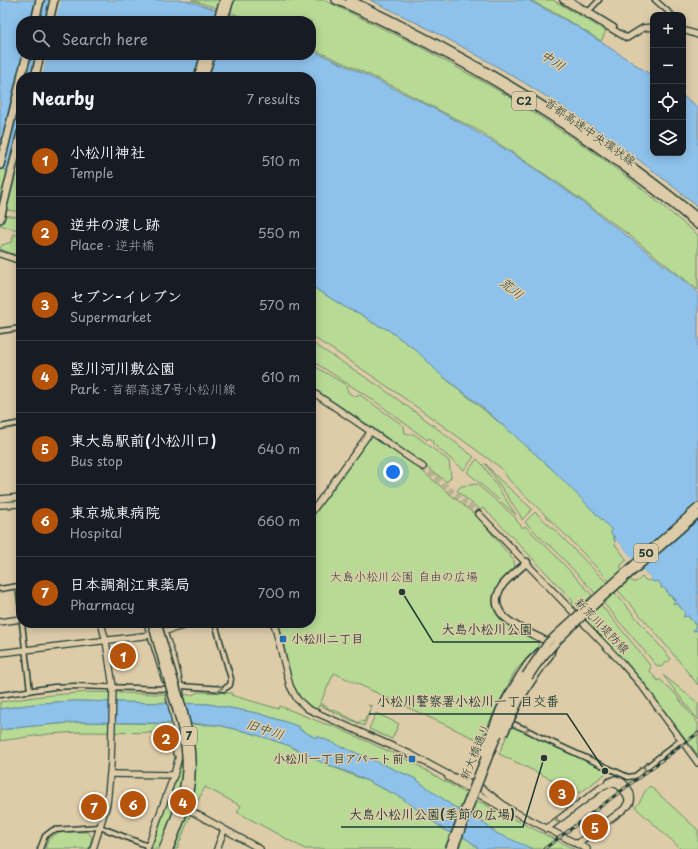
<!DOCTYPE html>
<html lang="en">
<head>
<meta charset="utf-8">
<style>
  body { margin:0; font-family:"Playpen Sans","Klee One",sans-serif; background:#20242c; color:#f1f3f6 }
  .controls { position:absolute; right:12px; top:12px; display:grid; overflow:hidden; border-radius:8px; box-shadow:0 2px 10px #0003 }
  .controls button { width:36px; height:36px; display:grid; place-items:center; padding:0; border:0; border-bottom:1px solid #363941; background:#171b24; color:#f1f3f6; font:20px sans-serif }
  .you { position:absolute; left:393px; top:472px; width:14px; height:14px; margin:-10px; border:3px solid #fff; border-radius:50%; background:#1a73e8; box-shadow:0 0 0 6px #1a73e833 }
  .badge { display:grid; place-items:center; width:26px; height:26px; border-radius:50%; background:#b45309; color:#fff; font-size:13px; font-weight:700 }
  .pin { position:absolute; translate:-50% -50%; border:2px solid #fff; box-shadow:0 1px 4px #0006 }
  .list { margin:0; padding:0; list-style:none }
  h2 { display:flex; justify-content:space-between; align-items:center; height:52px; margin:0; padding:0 16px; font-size:17px }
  h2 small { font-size:13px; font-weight:400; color:#9ea1a6 }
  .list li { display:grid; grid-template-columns:26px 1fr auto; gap:12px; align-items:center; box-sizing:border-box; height:72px; padding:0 16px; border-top:1px solid #363941 }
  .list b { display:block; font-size:15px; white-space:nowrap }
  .list p { margin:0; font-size:13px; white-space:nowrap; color:#9ea1a6 }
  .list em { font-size:13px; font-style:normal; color:#9ea1a6 }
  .icon { flex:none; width:22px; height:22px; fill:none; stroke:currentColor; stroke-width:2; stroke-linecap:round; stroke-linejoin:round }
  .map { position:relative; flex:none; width:698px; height:849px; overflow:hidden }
  .search { position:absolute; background:#171b24; box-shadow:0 2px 10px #0003; left:16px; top:16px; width:300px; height:44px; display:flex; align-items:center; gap:10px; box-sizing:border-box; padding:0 14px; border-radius:16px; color:#9ea1a6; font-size:15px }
  .panel { position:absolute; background:#171b24; box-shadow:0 2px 10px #0003; left:16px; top:72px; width:300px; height:556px; border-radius:16px }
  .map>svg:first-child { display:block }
</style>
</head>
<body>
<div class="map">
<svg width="698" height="849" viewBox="0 0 698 849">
  <rect width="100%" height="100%" fill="#decca9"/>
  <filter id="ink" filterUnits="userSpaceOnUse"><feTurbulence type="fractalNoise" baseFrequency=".025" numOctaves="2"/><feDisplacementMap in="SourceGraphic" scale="8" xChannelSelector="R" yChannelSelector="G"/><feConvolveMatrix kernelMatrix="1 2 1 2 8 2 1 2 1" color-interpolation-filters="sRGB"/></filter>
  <g filter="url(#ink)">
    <g fill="#b7da95" stroke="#6b8c64">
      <path d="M 191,0 L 324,0 L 415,44 L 510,97 L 589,149 L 630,179 L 698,235 L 698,290 L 628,234 L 561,185 L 483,133 L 393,86 L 311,48 L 311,21 L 251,21 L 230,12 Z"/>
      <path d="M 530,0 L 553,0 L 606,31 L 601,41 L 557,14 Z"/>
      <path d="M 0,169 L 21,173 L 21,212 L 0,209 Z"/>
      <path d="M 0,215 L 21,217 L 21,231 L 0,225 Z"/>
      <path d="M 14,234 L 21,236 L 21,257 L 0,249 L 2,245 L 12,242 Z"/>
      <path d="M 311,286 L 348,309 L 361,314 L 373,323 L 387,329 L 416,350 L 441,375 L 516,436 L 567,483 L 611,529 L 615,542 L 614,543 L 627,560 L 621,565 L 621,569 L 633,582 L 636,582 L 642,577 L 647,581 L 651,580 L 652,581 L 658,581 L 696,626 L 696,631 L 698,630 L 698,685 C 641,612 577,544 509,480 L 501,468 C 439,423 377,377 311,336 Z"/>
      <path d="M 311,342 L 379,386 L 425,419 L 474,457 L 464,470 L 433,444 L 432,440 L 429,438 L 427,440 L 379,404 L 311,360 Z"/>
      <path d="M 311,364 L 346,385 L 348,392 L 355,397 L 360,395 L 404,426 L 405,433 L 409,434 L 414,434 L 449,461 L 451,477 L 447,482 L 375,429 L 311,387 Z"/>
      <path d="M 373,437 L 410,461 L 479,518 L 514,561 L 515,569 C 510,574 504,579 500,584 C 496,589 495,596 494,602 C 494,624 521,632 538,641 L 538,647 L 515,671 L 480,741 L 334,673 L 320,704 L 327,706 L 327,708 L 332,710 L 333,709 L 359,723 L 360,721 L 364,722 L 371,707 L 368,705 L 372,706 L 364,726 L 319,705 L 317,710 C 287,696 290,669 283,641 C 282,635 279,629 277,623 L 311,623 L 311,518 L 367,441 Z"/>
      <path d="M 477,459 L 483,465 L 516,515 L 467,472 Z"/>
      <path d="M 485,463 L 498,478 L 532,509 L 522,520 L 520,515 Z"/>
      <path d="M 477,484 L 516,518 L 516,520 L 523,528 L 525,526 L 554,554 L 592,595 L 586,601 L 573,608 L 572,600 L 497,521 L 483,508 L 480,510 L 457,491 L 461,486 Z"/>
      <path d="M 535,512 L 560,535 L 606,582 L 671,659 L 661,667 L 657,666 L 595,593 L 551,546 L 547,544 L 525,522 Z"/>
      <path d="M 601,605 L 635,646 L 651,667 L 649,670 L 658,681 L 660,679 L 668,688 L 672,690 L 698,723 L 698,755 L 642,681 L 585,619 Z"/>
      <path d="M 663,675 L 698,703 L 698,720 Z"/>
      <path d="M 89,692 L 192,695 L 198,692 L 232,693 L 231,695 L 279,709 L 280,706 L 325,724 L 331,725 L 412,762 L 478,801 L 574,849 L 533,849 L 501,836 L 487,827 L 480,819 L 454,807 L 414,778 L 317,736 L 316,738 L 286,722 L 257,713 L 208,704 L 75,701 L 41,703 L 0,709 L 0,702 L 41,696 Z"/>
      <path d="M 376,713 L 399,724 L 392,739 L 369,729 Z"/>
      <path d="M 81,722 L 218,725 L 251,733 L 273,740 L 290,746 L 321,762 L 367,781 L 402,798 L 446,831 L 465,838 L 472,843 L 479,849 L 305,849 L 237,812 L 241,806 L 205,787 L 190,816 L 177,849 L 151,849 L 177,777 L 180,760 L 182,733 L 81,732 L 49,734 L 0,741 L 0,730 L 33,726 Z"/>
      <path d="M 511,726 L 592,762 L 609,771 L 580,793 L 499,754 Z"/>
      <path d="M 650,786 L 698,830 L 698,849 L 681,849 L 635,807 C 643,801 641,793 650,786 Z"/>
      <path d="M 88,832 L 92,837 L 89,849 L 45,849 C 46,845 48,840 51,837 C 58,830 78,832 88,832 Z"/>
    </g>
    <g fill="#8ec2eb" stroke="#628da2">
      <path d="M 0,0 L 185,0 L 248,20 L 249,21 L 21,21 L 21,55 L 311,55 L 311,50 C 371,77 431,105 487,138 C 562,183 630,238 698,292 L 698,630 L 693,631 L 696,625 L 688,616 L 683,617 L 685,613 L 677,603 L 673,604 L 675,600 L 670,595 L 668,596 L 668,592 L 664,588 L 661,588 L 661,585 L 658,581 L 653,582 L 651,580 L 652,579 L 643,570 L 633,577 L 625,567 L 632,560 L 617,540 L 615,542 L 614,536 L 611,534 L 611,529 L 550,467 L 481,406 L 441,375 L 416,350 L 387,329 L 373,323 L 361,314 L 348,309 L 311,286 L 311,77 L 21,77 L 21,173 L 0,169 Z"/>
      <path d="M 370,0 L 528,0 L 578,27 L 653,76 L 653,153 L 683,153 L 683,96 L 698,107 L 698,207 C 599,124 487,55 370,0 Z"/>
      <path d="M 75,701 L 208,704 L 257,713 L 286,722 L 300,727 L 299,729 L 316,738 L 317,736 L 414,778 L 454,807 L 476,817 L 496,833 L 533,849 L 479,849 L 472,843 L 465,838 L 446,831 L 402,798 L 386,790 L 353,774 L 321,762 L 290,746 L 251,733 L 218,725 L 206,724 L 81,722 L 33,726 L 0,730 L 0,709 L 41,703 Z"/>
    </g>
    <g fill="#decca9">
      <path d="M 50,0 L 61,0 L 55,21 L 45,21 Z"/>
      <path d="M 37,55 L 47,55 L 42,77 L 32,77 Z"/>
      <path d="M 21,120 L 21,162 L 18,174 L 8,172 Z"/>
      <path d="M 698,502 L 698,519 L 633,576 L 634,577 L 643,570 L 652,579 L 649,581 L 649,579 L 643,572 L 635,579 L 632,579 L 623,567 L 623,565 L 630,559 L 617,543 L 614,543 L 617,540 L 633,559 L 625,567 Z"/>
    </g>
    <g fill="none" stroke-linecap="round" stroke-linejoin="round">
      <path stroke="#b8af92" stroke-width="5.5" stroke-dasharray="5.5 3" stroke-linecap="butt" d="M 423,467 L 479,514"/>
      <defs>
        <g id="street">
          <path d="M 570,0 L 614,27"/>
          <path d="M 655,0 L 672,15"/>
          <path d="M 589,11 L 599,0"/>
          <path d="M 0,331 L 21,328"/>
          <path d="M 0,427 L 21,423"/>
          <path d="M 0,589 L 18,586 L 21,609"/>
          <path d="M 22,623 L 30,691"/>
          <path d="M 181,686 L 224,689 L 230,685 L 231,679 L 215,623"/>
          <path d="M 0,695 L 54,687 L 75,686 L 167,689"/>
          <path d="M 508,721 C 517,727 528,729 538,736 L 628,777 L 635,776 L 681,740"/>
          <path d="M 40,849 L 45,836 L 53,830 L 100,827 L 148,846"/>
        </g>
        <g id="secondary">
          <path d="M 563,0 L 627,38 L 643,28 L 653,27"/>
          <path d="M 683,30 L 698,35"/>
          <path d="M 0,254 L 21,261"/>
          <path d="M 311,391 L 423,467"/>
          <path d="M 0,499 L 21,497"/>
          <path d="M 0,505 L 21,504"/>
          <path d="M 311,513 L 371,431"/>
          <path d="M 479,514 L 621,662 L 642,686 L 698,763"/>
          <path d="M 0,622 L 21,619"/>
          <path d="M 147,623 L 165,680"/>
          <path d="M 161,623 C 169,648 180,672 181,698"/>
          <path d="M 274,623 L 290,686 L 297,699 L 308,709 L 410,754 L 447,774 L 483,789 L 509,809 L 587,849"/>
          <path d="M 0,653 L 151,635 L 194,623"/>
          <path d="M 169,696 C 174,715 178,733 176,753"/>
          <path d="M 111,774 L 174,775"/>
          <path d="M 448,777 L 508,811"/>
          <path d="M 608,782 L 615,779 C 626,780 637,798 628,806"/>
          <path d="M 168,793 L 191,811 L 260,849"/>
          <path d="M 546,829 L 603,786 C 616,780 622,786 628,799 L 628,802 L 624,809 L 577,844"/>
          <path d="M 93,849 L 107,804 L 111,763 L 113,687 L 106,641 L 101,623"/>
          <path d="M 147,849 L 174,775 L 178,760 L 181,735"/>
          <path d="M 217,849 L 224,830"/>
        </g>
        <g id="primary">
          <path d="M 527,562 C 519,570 508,577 502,586 C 481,617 528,631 548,642"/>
          <path d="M 595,599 L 698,507"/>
          <path d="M 598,602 L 698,514"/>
          <path d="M 520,675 L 529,662 L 539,652"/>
          <path d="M 531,682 L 550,655 L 553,645"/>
        </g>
        <g id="highway">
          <path d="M 336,0 C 462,55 593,136 698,225"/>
          <path d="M 350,0 C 474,59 592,130 698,218"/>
          <path d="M 35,21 L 40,0"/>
          <path d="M 49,21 L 54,0"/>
          <path d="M 217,21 L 224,0"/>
          <path d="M 223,21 L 230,0"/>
          <path d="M 21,77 L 27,55"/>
          <path d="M 35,77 L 40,55"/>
          <path d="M 198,77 L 205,55"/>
          <path d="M 204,77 L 211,55"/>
          <path d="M 0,165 L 21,79"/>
          <path d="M 0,219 L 21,133"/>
        </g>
      </defs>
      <use href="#street" stroke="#1f3d34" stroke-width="7"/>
      <use href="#secondary" stroke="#1f3d34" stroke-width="8"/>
      <use href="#primary" stroke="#1f3d34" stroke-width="9"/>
      <use href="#highway" stroke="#1f3d34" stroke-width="10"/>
      <use href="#street" stroke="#decca9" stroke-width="4"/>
      <use href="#secondary" stroke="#decca9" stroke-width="5.5"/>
      <use href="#primary" stroke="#decca9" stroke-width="6"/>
      <use href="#highway" stroke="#decca9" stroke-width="7"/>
      <defs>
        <path id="rail" d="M 544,849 L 698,733"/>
      </defs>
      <use href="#rail" stroke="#1f3d34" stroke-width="3"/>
      <use href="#rail" stroke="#decca9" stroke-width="1.5" stroke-dasharray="4.5" stroke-linecap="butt"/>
      <defs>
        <g id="primary-bridge">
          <path d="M 504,734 L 520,700 L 531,682"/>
          <path d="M 483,752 L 500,709 L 520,675"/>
          <path d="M 449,849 L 499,721 L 516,689 L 548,642 L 595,599"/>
          <path d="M 454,849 C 477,789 498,721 535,668 C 553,643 576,623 598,602"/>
        </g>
        <g id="highway-bridge">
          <path d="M 152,623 C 158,644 164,666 170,687 C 178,714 188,742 186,771 C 184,798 173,824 163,849"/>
          <path d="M 157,623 C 163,643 169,664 175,684 C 186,719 196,755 189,792 C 185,811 177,830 169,849"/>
        </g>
      </defs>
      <use href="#primary-bridge" stroke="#1f3d34" stroke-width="9" stroke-linecap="butt"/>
      <use href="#highway-bridge" stroke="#1f3d34" stroke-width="10" stroke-linecap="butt"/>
      <use href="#primary-bridge" stroke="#decca9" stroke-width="6"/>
      <use href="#highway-bridge" stroke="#decca9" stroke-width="7"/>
    </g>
    <defs><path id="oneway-chevron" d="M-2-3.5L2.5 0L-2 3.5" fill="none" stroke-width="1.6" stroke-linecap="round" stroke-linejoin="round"/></defs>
    <g stroke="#757d69">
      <use href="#oneway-chevron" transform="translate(220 688) rotate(-1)"/>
      <use href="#oneway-chevron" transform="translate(526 729) rotate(24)"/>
      <use href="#oneway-chevron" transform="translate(643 769) rotate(-38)"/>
      <use href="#oneway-chevron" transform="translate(558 820) rotate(143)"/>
    </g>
  </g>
  <g fill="#1f6fb2" stroke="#decca9" stroke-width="1.5">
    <rect x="279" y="635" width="8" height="8" rx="2"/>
    <rect x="408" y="755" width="8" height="8" rx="2"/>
  </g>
  <g text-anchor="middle" stroke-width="3" stroke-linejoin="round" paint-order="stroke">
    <g fill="#decca9" stroke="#586857" stroke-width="1">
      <rect x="512" y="92" width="24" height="18" rx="3"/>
      <rect x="634" y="544" width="24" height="18" rx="3"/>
      <rect x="181" y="727" width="16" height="18" rx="3"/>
    </g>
    <g font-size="11" font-weight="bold" fill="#1f3d34">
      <text x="524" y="105">C2</text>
      <text x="646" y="557">50</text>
      <text x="189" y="740">7</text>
    </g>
    <g font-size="12" fill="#1f3d34" stroke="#decca9">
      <text transform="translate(590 132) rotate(35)" y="4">首都高速中央環状線</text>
      <text transform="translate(602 626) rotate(46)" y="4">新荒川堤防線</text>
      <text transform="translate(475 752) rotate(-68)" y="4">新大橋通り</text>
    </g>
    <g font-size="12" fill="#274539" stroke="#decca9">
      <text x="404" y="581">大島小松川公園 自由の広場</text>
    </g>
    <g font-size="12" font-weight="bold" fill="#1f3d34" stroke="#decca9" text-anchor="start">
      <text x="291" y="643">小松川二丁目</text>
      <text x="404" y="763" text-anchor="end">小松川一丁目アパート前</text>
    </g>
    <g font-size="13" font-style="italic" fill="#25443d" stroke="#decca9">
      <text transform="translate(553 60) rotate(34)" y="5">中川</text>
      <text transform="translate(512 288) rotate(39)" y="5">荒川</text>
      <text transform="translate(265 729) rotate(18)" y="5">旧中川</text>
    </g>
  </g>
  <path fill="none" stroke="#1f3d34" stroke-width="1.5" d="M402 592L433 642H540M605 771L567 714H369M544 758L523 827H341"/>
  <g fill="#1f3d34" stroke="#decca9" stroke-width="1.5">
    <circle cx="402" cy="592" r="4"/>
    <circle cx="605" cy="771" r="4"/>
    <circle cx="544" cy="758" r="4"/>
  </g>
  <g font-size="13" text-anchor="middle" font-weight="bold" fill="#1f3d34" stroke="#decca9" stroke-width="3" stroke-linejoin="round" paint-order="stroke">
    <text x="487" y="634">大島小松川公園</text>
    <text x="468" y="706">小松川警察署小松川一丁目交番</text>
    <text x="432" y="819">大島小松川公園(季節の広場)</text>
  </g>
</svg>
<div class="controls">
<button>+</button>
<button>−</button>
<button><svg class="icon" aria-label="locate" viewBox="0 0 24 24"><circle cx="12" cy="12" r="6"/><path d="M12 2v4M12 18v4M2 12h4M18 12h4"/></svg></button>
<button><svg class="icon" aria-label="layers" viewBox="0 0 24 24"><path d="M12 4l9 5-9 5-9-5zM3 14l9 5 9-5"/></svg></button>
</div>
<div class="you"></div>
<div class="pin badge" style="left:123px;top:656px">1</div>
<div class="pin badge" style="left:166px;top:738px">2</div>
<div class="pin badge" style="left:562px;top:793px">3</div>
<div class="pin badge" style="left:183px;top:802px">4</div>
<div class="pin badge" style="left:595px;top:827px">5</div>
<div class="pin badge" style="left:133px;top:804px">6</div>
<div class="pin badge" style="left:94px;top:807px">7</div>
<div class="search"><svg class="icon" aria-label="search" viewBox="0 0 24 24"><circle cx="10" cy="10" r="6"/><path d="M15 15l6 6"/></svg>Search here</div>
<section class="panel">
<h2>Nearby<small>7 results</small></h2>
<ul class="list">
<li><span class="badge">1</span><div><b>小松川神社</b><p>Temple</p></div><em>510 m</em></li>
<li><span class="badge">2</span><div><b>逆井の渡し跡</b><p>Place · 逆井橋</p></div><em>550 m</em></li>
<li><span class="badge">3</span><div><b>セブン-イレブン</b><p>Supermarket</p></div><em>570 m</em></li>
<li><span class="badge">4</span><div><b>竪川河川敷公園</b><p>Park · 首都高速7号小松川線</p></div><em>610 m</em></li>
<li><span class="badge">5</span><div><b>東大島駅前(小松川口)</b><p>Bus stop</p></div><em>640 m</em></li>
<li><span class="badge">6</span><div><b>東京城東病院</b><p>Hospital</p></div><em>660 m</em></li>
<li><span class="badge">7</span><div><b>日本調剤江東薬局</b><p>Pharmacy</p></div><em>700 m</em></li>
</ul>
</section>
</div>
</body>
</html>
